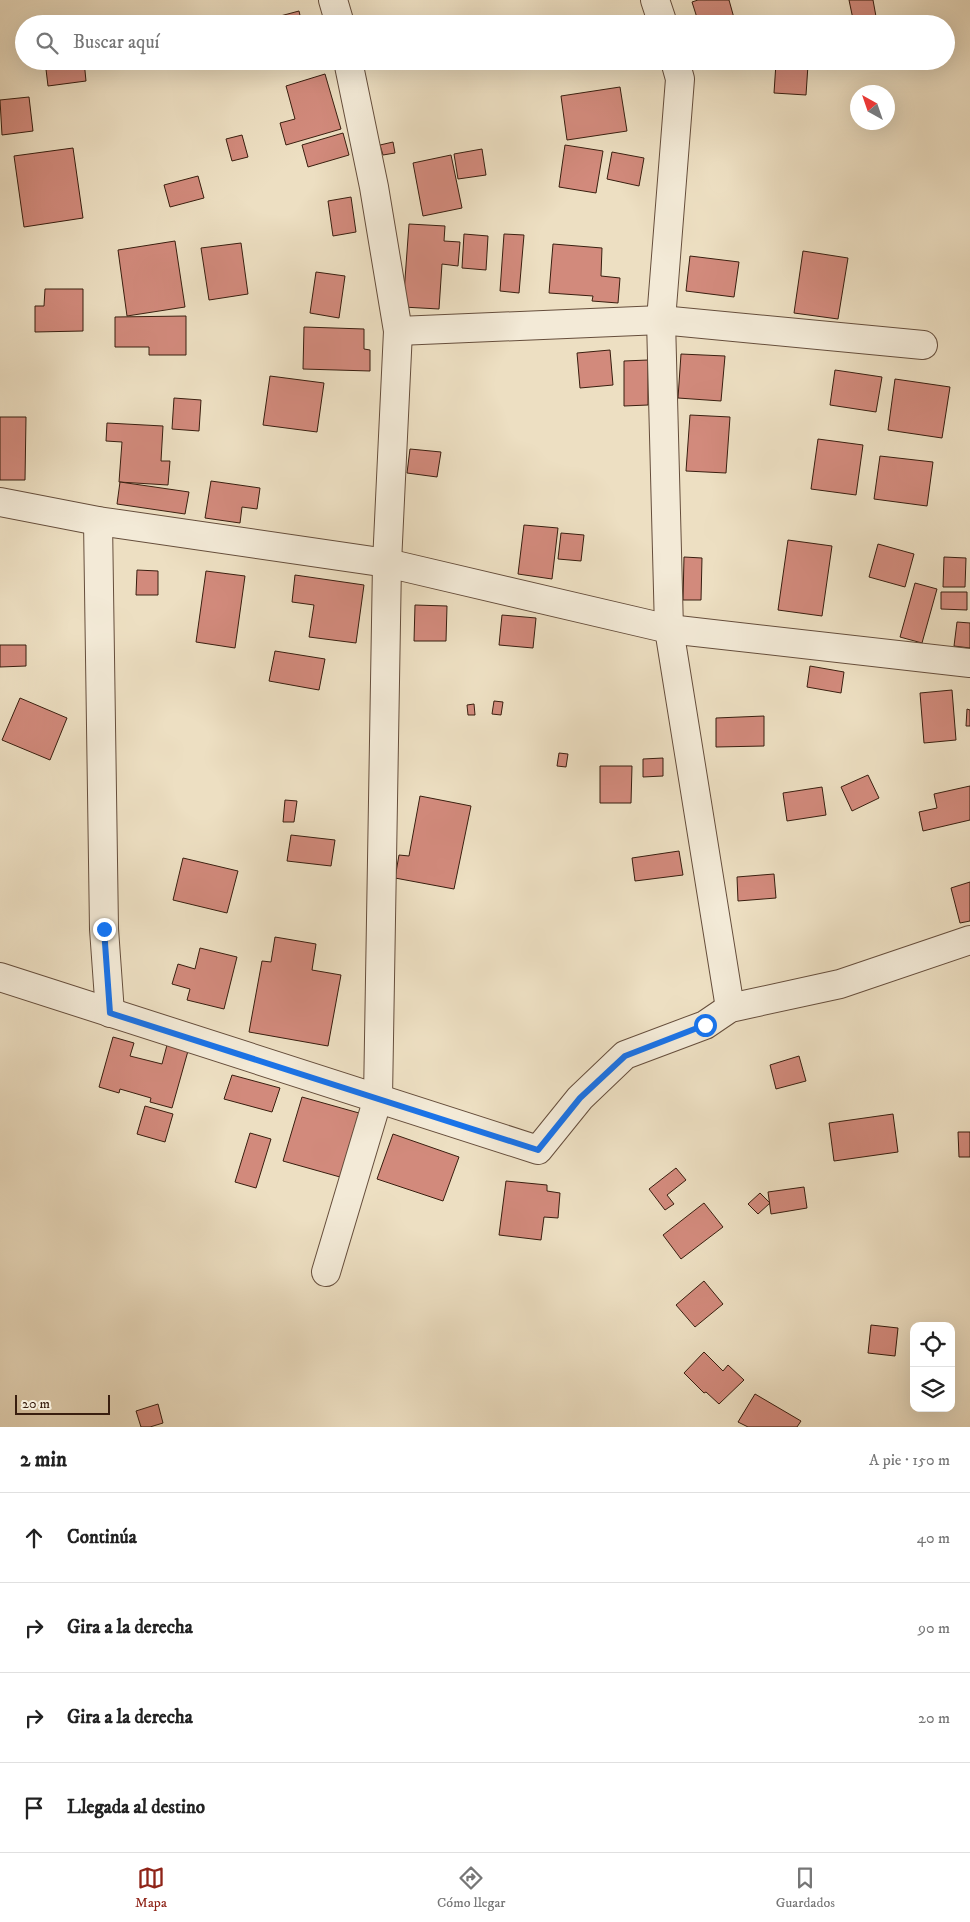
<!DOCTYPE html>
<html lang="es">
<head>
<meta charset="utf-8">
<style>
  body { margin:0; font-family:"IM FELL DW Pica",serif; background:#f2f2f2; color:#222 }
  .controls { position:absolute; right:15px; bottom:15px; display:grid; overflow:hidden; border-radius:10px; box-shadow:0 5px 20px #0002 }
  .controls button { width:45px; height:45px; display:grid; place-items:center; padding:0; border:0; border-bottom:1px solid #e0e0e0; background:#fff; color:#222; font:25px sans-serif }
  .compass { position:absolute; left:850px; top:85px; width:45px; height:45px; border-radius:50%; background:#fff; box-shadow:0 5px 20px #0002; rotate:320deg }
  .scale { position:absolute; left:15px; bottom:12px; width:95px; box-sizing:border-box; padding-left:5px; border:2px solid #391e0f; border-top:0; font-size:14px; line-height:18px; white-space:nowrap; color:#391e0f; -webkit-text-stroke:4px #f3ead7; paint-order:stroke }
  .stop { position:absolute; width:15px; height:15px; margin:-11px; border:4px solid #1a73e8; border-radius:50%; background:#fff }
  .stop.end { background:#1a73e8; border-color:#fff; box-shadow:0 1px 5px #0008 }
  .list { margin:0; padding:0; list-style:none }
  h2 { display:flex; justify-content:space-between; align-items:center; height:65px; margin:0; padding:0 20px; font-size:21px }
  h2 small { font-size:16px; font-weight:400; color:#767676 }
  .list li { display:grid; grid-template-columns:32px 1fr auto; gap:15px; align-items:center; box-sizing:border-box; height:90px; padding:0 20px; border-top:1px solid #e0e0e0 }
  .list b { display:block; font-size:19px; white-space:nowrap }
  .list em { font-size:16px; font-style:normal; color:#767676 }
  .icon { flex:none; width:28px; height:28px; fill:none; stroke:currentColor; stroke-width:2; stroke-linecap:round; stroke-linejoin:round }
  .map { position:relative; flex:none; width:970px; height:1427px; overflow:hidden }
  .search { position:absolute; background:#fff; box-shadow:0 5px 20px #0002; left:15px; right:15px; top:15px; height:55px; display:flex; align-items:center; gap:12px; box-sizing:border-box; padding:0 18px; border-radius:28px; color:#767676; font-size:19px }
  .sheet { height:425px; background:#fff }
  nav { display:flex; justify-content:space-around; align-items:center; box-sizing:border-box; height:70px; border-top:1px solid #e0e0e0; background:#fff; font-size:14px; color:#767676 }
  nav a { display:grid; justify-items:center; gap:2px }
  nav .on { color:#8f2418 }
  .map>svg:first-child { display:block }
</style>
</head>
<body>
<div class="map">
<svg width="970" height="1427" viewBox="0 0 970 1427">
  <rect width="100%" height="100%" fill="#eddfc2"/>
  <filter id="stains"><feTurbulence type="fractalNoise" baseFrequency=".004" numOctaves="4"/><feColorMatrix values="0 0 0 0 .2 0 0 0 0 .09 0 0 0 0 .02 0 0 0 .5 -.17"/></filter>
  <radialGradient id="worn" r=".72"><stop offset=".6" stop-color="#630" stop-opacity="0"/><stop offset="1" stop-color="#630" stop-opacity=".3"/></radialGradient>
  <g fill="#d28a7c" stroke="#391e0f">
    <path d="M 698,0 L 729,0 L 734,18 L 717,24 L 699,24 L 692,2 Z"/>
    <path d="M 849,0 L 873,0 L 877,22 L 854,24 Z"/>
    <path d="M 299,11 L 302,24 L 254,24 L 254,23 Z"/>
    <path d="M 45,61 L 84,61 L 86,81 L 48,86 Z"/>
    <path d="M 776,63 L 808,65 L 806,95 L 774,93 Z"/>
    <path d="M 325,74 L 341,129 L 286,145 L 280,123 L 295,119 L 286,86 Z"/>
    <path d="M 620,87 L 627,131 L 567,140 L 561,96 Z"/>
    <path d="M 29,97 L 33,131 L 2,135 L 0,100 Z"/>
    <path d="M 343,133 L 349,155 L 308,167 L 302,145 Z"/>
    <path d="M 242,135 L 248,157 L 232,161 L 226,139 Z"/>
    <path d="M 393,142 L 395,153 L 383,155 L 380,145 Z"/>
    <path d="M 565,145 L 603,151 L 596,193 L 559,187 Z"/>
    <path d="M 73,148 L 83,218 L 24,227 L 14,156 Z"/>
    <path d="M 482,149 L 486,175 L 458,179 L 454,154 Z"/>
    <path d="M 612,152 L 644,158 L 639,186 L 607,179 Z"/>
    <path d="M 451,155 L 462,208 L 423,216 L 413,163 Z"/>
    <path d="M 198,176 L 204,198 L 170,207 L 164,185 Z"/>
    <path d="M 351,197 L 356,232 L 333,236 L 328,201 Z"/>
    <path d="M 409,224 L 445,226 L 444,241 L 460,242 L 458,266 L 442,264 L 439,309 L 403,307 Z"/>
    <path d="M 464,234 L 488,236 L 486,270 L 462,268 Z"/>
    <path d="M 504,234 L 524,235 L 519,293 L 500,291 Z"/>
    <path d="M 175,241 L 185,307 L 127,316 L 118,250 Z"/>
    <path d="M 241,243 L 248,294 L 209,300 L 201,248 Z"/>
    <path d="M 553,244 L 602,248 L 601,276 L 620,278 L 618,303 L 592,301 L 593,296 L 549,293 Z"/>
    <path d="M 803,251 L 848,258 L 838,319 L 794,313 Z"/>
    <path d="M 690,256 L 739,262 L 734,297 L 686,291 Z"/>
    <path d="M 316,272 L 345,276 L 339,318 L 310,313 Z"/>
    <path d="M 45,289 L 83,289 L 83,331 L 35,332 L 35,306 L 44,306 Z"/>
    <path d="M 186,316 L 186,355 L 149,355 L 149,347 L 115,347 L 115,317 Z"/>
    <path d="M 304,327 L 364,329 L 364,349 L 370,350 L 370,371 L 303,369 Z"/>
    <path d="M 610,350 L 613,385 L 580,388 L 577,353 Z"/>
    <path d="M 681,354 L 725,356 L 721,401 L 678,398 Z"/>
    <path d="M 648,360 L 648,405 L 624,406 L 624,361 Z"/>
    <path d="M 835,370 L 882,377 L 876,412 L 830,405 Z"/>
    <path d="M 270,376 L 324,383 L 317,432 L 263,425 Z"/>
    <path d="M 895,379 L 950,387 L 942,438 L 888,430 Z"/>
    <path d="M 174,398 L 201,400 L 199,431 L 172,429 Z"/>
    <path d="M 690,415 L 730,417 L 726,473 L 686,471 Z"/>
    <path d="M 0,417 L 26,417 L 25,480 L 0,480 Z"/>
    <path d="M 107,423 L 163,426 L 161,461 L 170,461 L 168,485 L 119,482 L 122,442 L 106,441 Z"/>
    <path d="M 818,439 L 863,445 L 856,495 L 811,489 Z"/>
    <path d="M 410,449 L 441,452 L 437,477 L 407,473 Z"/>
    <path d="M 880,456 L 933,462 L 927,506 L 874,499 Z"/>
    <path d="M 211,481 L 260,488 L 257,509 L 242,507 L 240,523 L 205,518 Z"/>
    <path d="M 120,482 L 189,492 L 185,514 L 117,504 Z"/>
    <path d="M 524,525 L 558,528 L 552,579 L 518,574 Z"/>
    <path d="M 561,533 L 584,535 L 581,561 L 558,559 Z"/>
    <path d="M 788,540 L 832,546 L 822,616 L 778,610 Z"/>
    <path d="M 878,544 L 914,554 L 905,587 L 869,577 Z"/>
    <path d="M 684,557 L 702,558 L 701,600 L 683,600 Z"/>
    <path d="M 944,557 L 966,558 L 965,587 L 943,587 Z"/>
    <path d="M 137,570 L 158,571 L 158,595 L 136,595 Z"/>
    <path d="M 206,571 L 245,576 L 235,648 L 196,642 Z"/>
    <path d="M 295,575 L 364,585 L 356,643 L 309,637 L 314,605 L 292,602 Z"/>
    <path d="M 915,583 L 937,589 L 922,643 L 900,637 Z"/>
    <path d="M 941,592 L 967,592 L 967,610 L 941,609 Z"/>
    <path d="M 415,605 L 447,606 L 446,641 L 414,641 Z"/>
    <path d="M 502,615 L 536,618 L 533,648 L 499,645 Z"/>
    <path d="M 957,622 L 970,623 L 970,648 L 954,646 Z"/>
    <path d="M 0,645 L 26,645 L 26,666 L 0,667 Z"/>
    <path d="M 275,651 L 325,659 L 319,690 L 269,681 Z"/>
    <path d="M 810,666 L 844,672 L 841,693 L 807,687 Z"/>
    <path d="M 952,690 L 956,740 L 924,743 L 920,693 Z"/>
    <path d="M 20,698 L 67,718 L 50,760 L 2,740 Z"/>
    <path d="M 494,701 L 503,702 L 501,715 L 492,714 Z"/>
    <path d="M 474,704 L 475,715 L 468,715 L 467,705 Z"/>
    <path d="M 967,709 L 970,710 L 970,726 L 966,726 Z"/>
    <path d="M 764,716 L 764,746 L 716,747 L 716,718 Z"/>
    <path d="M 559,753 L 568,754 L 566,767 L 557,766 Z"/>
    <path d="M 663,758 L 663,776 L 643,777 L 643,759 Z"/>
    <path d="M 600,766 L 632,766 L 631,803 L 600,803 Z"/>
    <path d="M 868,775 L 879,798 L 852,811 L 841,787 Z"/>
    <path d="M 970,786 L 970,820 L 923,831 L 919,812 L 937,808 L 934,794 Z"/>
    <path d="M 822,787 L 826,815 L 787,821 L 783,793 Z"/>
    <path d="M 420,796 L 471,806 L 454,889 L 395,878 L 399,855 L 409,856 Z"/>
    <path d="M 285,800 L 297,801 L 294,822 L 283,822 Z"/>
    <path d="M 291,835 L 335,840 L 331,866 L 287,861 Z"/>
    <path d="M 679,851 L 683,875 L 635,881 L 632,858 Z"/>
    <path d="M 183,858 L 238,871 L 227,913 L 173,900 Z"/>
    <path d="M 774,874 L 776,898 L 738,901 L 737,877 Z"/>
    <path d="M 970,882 L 970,921 L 960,923 L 951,888 Z"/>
    <path d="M 275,937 L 316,944 L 312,970 L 341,975 L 328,1046 L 249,1032 L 262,961 L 271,962 Z"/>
    <path d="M 200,948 L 237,957 L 224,1009 L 187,1000 L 190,989 L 172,984 L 178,964 L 195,969 Z"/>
    <path d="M 113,1037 L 134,1043 L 130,1056 L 162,1064 L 167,1045 L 188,1051 L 172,1108 L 150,1102 L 151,1098 L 120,1089 L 119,1093 L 99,1087 Z"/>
    <path d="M 799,1056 L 806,1081 L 776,1089 L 770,1065 Z"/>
    <path d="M 232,1075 L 280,1088 L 272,1112 L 224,1099 Z"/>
    <path d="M 302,1097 L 359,1113 L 340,1177 L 283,1161 Z"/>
    <path d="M 145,1106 L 173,1114 L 165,1142 L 137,1134 Z"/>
    <path d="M 893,1114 L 898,1152 L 834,1161 L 829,1123 Z"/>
    <path d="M 958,1132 L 970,1132 L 970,1157 L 959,1157 Z"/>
    <path d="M 250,1133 L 271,1139 L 256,1188 L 235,1182 Z"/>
    <path d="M 393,1134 L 459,1157 L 443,1201 L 377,1179 Z"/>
    <path d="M 676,1168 L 686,1180 L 667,1195 L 674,1204 L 665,1210 L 649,1189 Z"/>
    <path d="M 506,1181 L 547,1185 L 547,1191 L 560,1193 L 558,1218 L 544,1217 L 541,1240 L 499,1235 Z"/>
    <path d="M 804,1187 L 807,1208 L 771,1214 L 768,1192 Z"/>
    <path d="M 760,1193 L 770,1203 L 758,1214 L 748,1204 Z"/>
    <path d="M 704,1203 L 723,1227 L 681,1259 L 663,1235 Z"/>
    <path d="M 704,1281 L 723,1304 L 695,1327 L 676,1305 Z"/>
    <path d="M 871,1325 L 898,1328 L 895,1356 L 868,1353 Z"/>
    <path d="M 704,1352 L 723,1371 L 728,1365 L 744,1380 L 719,1404 L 706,1392 L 704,1393 L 684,1373 Z"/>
    <path d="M 755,1394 L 801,1421 L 797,1427 L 748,1427 L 738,1422 Z"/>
    <path d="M 158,1404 L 163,1423 L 150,1427 L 141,1427 L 136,1411 Z"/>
  </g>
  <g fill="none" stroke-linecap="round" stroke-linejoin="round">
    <defs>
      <g id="minor">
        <path d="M 333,0 L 340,24"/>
        <path d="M 655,0 L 663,24"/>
        <path d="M 675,61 L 680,79 L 661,320 L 669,629 L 730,1008"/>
        <path d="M 398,331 L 661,320 L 923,345"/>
        <path d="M 0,502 L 98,521 L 387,563 L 669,629 L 970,663"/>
        <path d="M 98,521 L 104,929 L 110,1013"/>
        <path d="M 0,977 L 538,1150 L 580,1098 L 625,1055 L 705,1025 L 730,1008 L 840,984 L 970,940"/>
        <path d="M 326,1272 L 378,1098 L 387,563 L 398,331 L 374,187 L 348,61"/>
      </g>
    </defs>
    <use href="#minor" stroke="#664e3c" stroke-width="30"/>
    <use href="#minor" stroke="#f3ead7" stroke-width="28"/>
  </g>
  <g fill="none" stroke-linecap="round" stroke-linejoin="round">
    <path stroke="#1a73e8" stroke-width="6" d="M 104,929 L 110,1013 L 538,1150 L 580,1098 L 625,1056 L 705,1025"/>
  </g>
  <rect width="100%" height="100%" filter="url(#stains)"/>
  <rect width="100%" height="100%" fill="url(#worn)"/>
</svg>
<div class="controls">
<button><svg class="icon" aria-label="locate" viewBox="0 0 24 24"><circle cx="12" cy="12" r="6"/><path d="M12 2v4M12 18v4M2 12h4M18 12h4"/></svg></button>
<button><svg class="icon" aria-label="layers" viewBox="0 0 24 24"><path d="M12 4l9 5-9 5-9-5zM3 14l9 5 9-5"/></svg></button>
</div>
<svg class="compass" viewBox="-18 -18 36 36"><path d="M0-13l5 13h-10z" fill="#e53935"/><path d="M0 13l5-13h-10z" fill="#767676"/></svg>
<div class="scale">20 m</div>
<div class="stop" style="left:705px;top:1025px"></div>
<div class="stop end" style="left:104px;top:929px"></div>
<div class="search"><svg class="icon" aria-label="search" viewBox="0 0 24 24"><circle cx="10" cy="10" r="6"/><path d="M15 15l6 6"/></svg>Buscar aquí</div>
</div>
<section class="sheet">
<h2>2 min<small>A pie · 150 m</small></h2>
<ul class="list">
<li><svg class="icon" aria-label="ahead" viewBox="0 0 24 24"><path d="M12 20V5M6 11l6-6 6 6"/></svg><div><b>Continúa</b></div><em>40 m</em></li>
<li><svg class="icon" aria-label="right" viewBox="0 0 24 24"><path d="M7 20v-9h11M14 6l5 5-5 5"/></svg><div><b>Gira a la derecha</b></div><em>90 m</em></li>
<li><svg class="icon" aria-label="right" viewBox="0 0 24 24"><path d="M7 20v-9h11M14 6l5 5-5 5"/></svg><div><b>Gira a la derecha</b></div><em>20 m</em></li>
<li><svg class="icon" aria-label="arrive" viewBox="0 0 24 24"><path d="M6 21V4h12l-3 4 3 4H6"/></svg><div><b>Llegada al destino</b></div></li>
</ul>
</section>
<nav>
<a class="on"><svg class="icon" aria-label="map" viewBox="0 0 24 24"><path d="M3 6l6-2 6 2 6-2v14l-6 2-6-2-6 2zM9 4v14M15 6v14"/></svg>Mapa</a>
<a><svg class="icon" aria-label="directions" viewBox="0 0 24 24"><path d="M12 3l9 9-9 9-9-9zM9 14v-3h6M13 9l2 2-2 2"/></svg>Cómo llegar</a>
<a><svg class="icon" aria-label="saved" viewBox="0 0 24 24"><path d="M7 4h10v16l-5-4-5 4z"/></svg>Guardados</a>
</nav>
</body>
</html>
